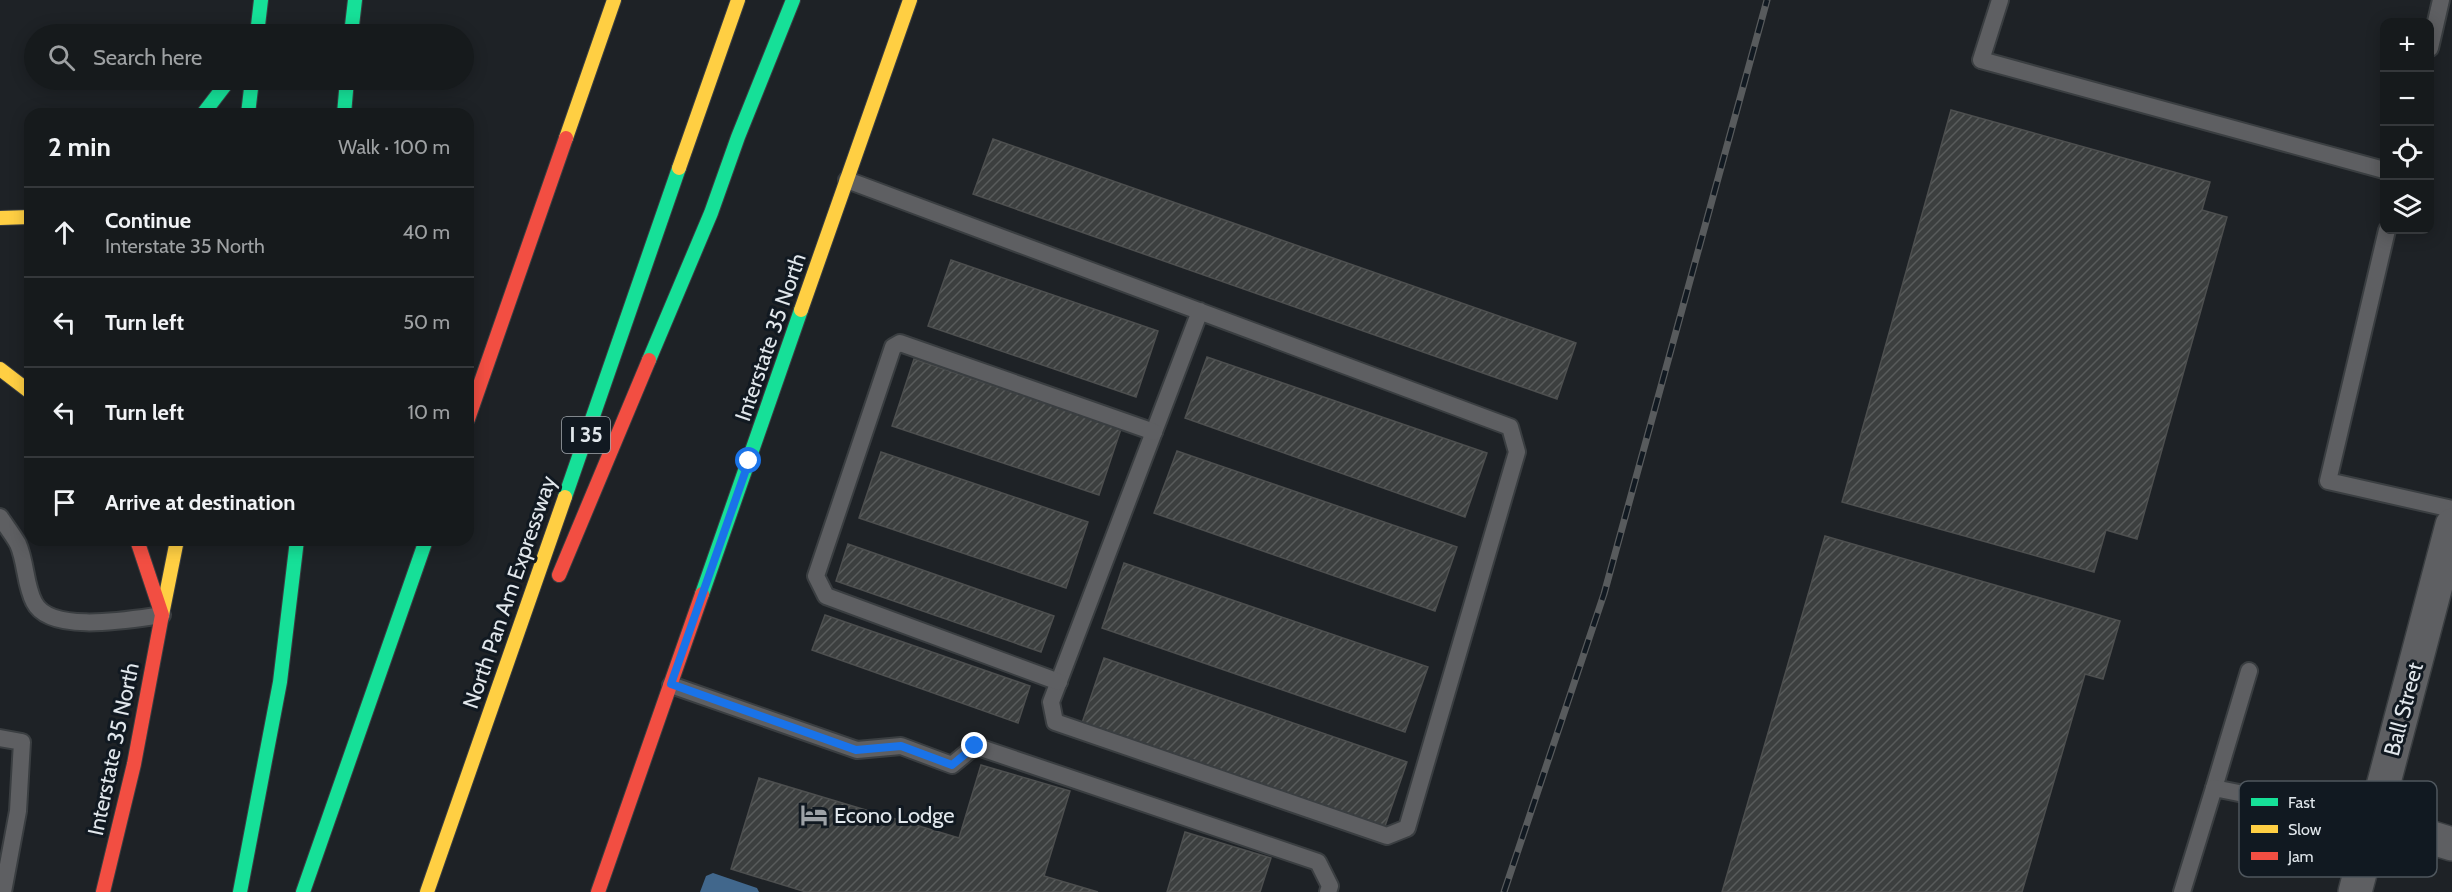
<!DOCTYPE html>
<html lang="en">
<head>
<meta charset="utf-8">
<style>
  body { margin:0; font-family:Cabin,sans-serif; background:#232729; color:#f1f3f6 }
  .controls { position:absolute; right:18px; top:18px; display:grid; overflow:hidden; border-radius:12px; box-shadow:0 3px 15px #0003 }
  .controls button { width:54px; height:54px; display:grid; place-items:center; padding:0; border:0; border-bottom:2px solid #35383b; background:#161a1c; color:#f1f3f6; font:30px sans-serif }
  .stop { position:absolute; width:18px; height:18px; margin:-14px; border:4px solid #1a73e8; border-radius:50%; background:#fff }
  .stop.end { background:#1a73e8; border-color:#fff; box-shadow:0 2px 6px #0008 }
  .list { margin:0; padding:0; list-style:none }
  h2 { display:flex; justify-content:space-between; align-items:center; height:78px; margin:0; padding:0 24px; font-size:26px }
  h2 small { font-size:20px; font-weight:400; color:#9ea1a3 }
  .list li { display:grid; grid-template-columns:39px 1fr auto; gap:18px; align-items:center; box-sizing:border-box; height:90px; padding:0 24px; border-top:2px solid #35383b }
  .list b { display:block; font-size:22px; white-space:nowrap }
  .list p { margin:0; font-size:20px; white-space:nowrap; color:#9ea1a3 }
  .list em { font-size:20px; font-style:normal; color:#9ea1a3 }
  .icon { flex:none; width:33px; height:33px; fill:none; stroke:currentColor; stroke-width:2; stroke-linecap:round; stroke-linejoin:round }
  .map { position:relative; flex:none; width:2452px; height:892px; overflow:hidden }
  .search { position:absolute; background:#161a1c; box-shadow:0 3px 15px #0003; left:24px; top:24px; width:450px; height:66px; display:flex; align-items:center; gap:15px; box-sizing:border-box; padding:0 21px; border-radius:33px; color:#9ea1a3; font-size:22px }
  .panel { position:absolute; background:#161a1c; box-shadow:0 3px 15px #0003; left:24px; top:108px; width:450px; height:438px; border-radius:18px }
  .map>svg:first-child { display:block }
</style>
</head>
<body>
<div class="map">
<svg width="2452" height="892" viewBox="0 0 2452 892">
  <defs>
    <pattern id="building-hatch" width="6" height="6" patternUnits="userSpaceOnUse" patternTransform="scale(1.5)"><rect width="6" height="6" fill="#3c3f3f"/><path d="M-1 1l2-2M0 6l6-6M5 7l2-2" fill="none" stroke="#585b5b"/></pattern>
  </defs>
  <rect width="100%" height="100%" fill="#1e2226"/>
  <path fill="#41678c" d="M 713,873 L 757,888 L 759,892 L 700,892 L 706,876 Z"/>
  <g fill="url(#building-hatch)" stroke="#4d4f4f" stroke-width="1.5">
    <path d="M 1951,110 L 2210,182 L 2202,210 L 2227,217 L 2137,539 L 2106,530 L 2094,572 L 1842,502 Z"/>
    <path d="M 993,139 L 1576,343 L 1557,399 L 973,194 Z"/>
    <path d="M 951,260 L 1158,331 L 1136,397 L 928,326 Z"/>
    <path d="M 1207,357 L 1487,453 L 1465,517 L 1185,418 Z"/>
    <path d="M 914,359 L 1121,429 L 1099,495 L 892,426 Z"/>
    <path d="M 1177,451 L 1457,547 L 1435,611 L 1154,513 Z"/>
    <path d="M 881,452 L 1088,522 L 1066,588 L 859,518 Z"/>
    <path d="M 1825,536 L 2120,621 L 2103,679 L 2085,674 L 2022,892 L 1722,892 Z"/>
    <path d="M 848,544 L 1054,616 L 1041,652 L 836,581 Z"/>
    <path d="M 1124,563 L 1428,667 L 1405,732 L 1102,628 Z"/>
    <path d="M 825,615 L 1030,686 L 1018,723 L 812,650 Z"/>
    <path d="M 1104,658 L 1407,762 L 1385,826 L 1082,723 Z"/>
    <path d="M 981,765 L 1070,791 L 1044,876 L 1098,892 L 806,892 L 731,869 L 759,778 L 959,838 Z"/>
    <path d="M 1185,832 L 1271,858 L 1260,892 L 1167,892 Z"/>
  </g>
  <g fill="none" stroke-linecap="round" stroke-linejoin="round">
    <defs>
      <g id="lane">
        <path d="M 2000,0 L 1981,60 L 2384,170"/>
        <path d="M 2430,48 L 2441,0"/>
        <path d="M 847,180 C 1068,262 1289,344 1510,427 L 1517,452 L 1407,828 L 1387,836 L 1055,722 L 1051,702 L 1200,311"/>
        <path d="M 2387,230 L 2328,481 L 2452,509"/>
        <path d="M 0,517 C 6,526 13,535 18,544 C 26,562 25,585 34,602 C 50,635 133,619 162,615"/>
        <path d="M 1059,682 L 826,596 L 816,576 L 893,347 L 900,343 L 1154,432"/>
        <path d="M 671,685 L 857,750 L 901,746 L 952,765 L 975,746 L 1318,862 L 1330,886 L 1328,892"/>
        <path d="M 0,738 L 22,742 L 18,811 L 3,892"/>
        <path d="M 2214,788 L 2249,671"/>
        <path d="M 2182,892 L 2214,788 L 2374,820"/>
      </g>
      <g id="street">
        <path d="M 2374,820 L 2452,844"/>
        <path d="M 2355,892 L 2452,525"/>
      </g>
      <g id="fast">
        <path d="M 257,34 L 261,0"/>
        <path d="M 351,34 L 355,0"/>
        <path d="M 203,114 L 229,80"/>
        <path d="M 248,114 L 252,80"/>
        <path d="M 344,114 L 347,80"/>
        <path d="M 649,360 L 711,213 L 738,137 L 793,0"/>
        <path d="M 565,497 L 679,168"/>
        <path d="M 702,594 L 801,310"/>
        <path d="M 240,892 L 280,682 L 297,540"/>
        <path d="M 303,892 L 426,540"/>
      </g>
      <g id="slow">
        <path d="M 566,138 L 614,0"/>
        <path d="M 679,168 L 738,0"/>
        <path d="M 0,218 L 30,217"/>
        <path d="M 801,310 L 910,0"/>
        <path d="M 0,369 L 30,392"/>
        <path d="M 162,615 L 177,540"/>
        <path d="M 427,892 L 565,497"/>
      </g>
      <g id="jam">
        <path d="M 468,419 L 566,138"/>
        <path d="M 559,575 L 649,360"/>
        <path d="M 103,892 L 134,764 L 162,615 L 137,540"/>
        <path d="M 598,892 L 702,594"/>
      </g>
    </defs>
    <use href="#lane" stroke="#3a3e41" stroke-width="20"/>
    <use href="#street" stroke="#3a3e41" stroke-width="36"/>
    <use href="#fast" stroke="#3a3e41" stroke-width="16"/>
    <use href="#slow" stroke="#3a3e41" stroke-width="16"/>
    <use href="#jam" stroke="#3a3e41" stroke-width="16"/>
    <use href="#lane" stroke="#5e5f62" stroke-width="16"/>
    <use href="#street" stroke="#5e5f62" stroke-width="33"/>
    <use href="#fast" stroke="#16e098" stroke-width="14"/>
    <use href="#slow" stroke="#ffcf43" stroke-width="14"/>
    <use href="#jam" stroke="#f24e42" stroke-width="14"/>
    <defs>
      <path id="rail" d="M 1504,892 L 1604,594 L 1767,0"/>
    </defs>
    <use href="#rail" stroke="#585b5d" stroke-width="7"/>
    <use href="#rail" stroke="#111921" stroke-width="4.5" stroke-dasharray="14" stroke-linecap="butt"/>
  </g>
  <g fill="none" stroke-linecap="round" stroke-linejoin="round">
    <path stroke="#1a73e8" stroke-width="8" d="M 749,461 L 671,684 L 856,750 L 901,746 L 952,765 L 975,746"/>
  </g>
  <defs>
    <symbol id="hotel-bare" viewBox="-9 -9 18 18"><path d="M-6-4.5h1.5V1H6V5H4.5V3h-9V5H-6ZM-4 0a1.8 1.8 0 1 1 3.6 0ZM.5 0V-2.5h3Q6-2.5 6 0Z" fill="#9da2a7" stroke="#111921" stroke-width="2.5" paint-order="stroke"/></symbol>
  </defs>
  <g fill-rule="evenodd">
    <use href="#hotel-bare" x="795" y="796" width="38" height="38"/>
  </g>
  <g text-anchor="middle" stroke-width="6" stroke-linejoin="round" paint-order="stroke">
    <rect fill="#111921" stroke="#a3a9af" stroke-width="1.5" x="562" y="417" width="48" height="36" rx="4.5"/>
    <g font-size="21" font-weight="bold" fill="#e1e7ec">
      <text x="586" y="442">I 35</text>
    </g>
    <g font-size="22" fill="#e1e7ec" stroke="#111921">
      <text transform="translate(770 337) rotate(-71)" y="8">Interstate 35 North</text>
      <text transform="translate(509 592) rotate(-71)" y="8">North Pan Am Expressway</text>
      <text transform="translate(2403 709) rotate(-75)" y="8">Ball Street</text>
      <text transform="translate(113 749) rotate(-78)" y="8">Interstate 35 North</text>
    </g>
    <g font-size="22" fill="#e1e7ec" stroke="#111921" text-anchor="start">
      <text x="834" y="823">Econo Lodge</text>
    </g>
  </g>
  <rect x="2239" y="781" width="198" height="96" rx="9" fill="#111921" stroke="#4f575e" stroke-width="1.5"/>
  <rect x="2251" y="798" width="27" height="8" fill="#16e098"/>
  <rect x="2251" y="825" width="27" height="8" fill="#ffcf43"/>
  <rect x="2251" y="852" width="27" height="8" fill="#f24e42"/>
  <g font-size="16" fill="#e1e7ec">
    <text x="2288" y="808">Fast</text>
    <text x="2288" y="835">Slow</text>
    <text x="2288" y="862">Jam</text>
  </g>
</svg>
<div class="controls">
<button>+</button>
<button>−</button>
<button><svg class="icon" aria-label="locate" viewBox="0 0 24 24"><circle cx="12" cy="12" r="6"/><path d="M12 2v4M12 18v4M2 12h4M18 12h4"/></svg></button>
<button><svg class="icon" aria-label="layers" viewBox="0 0 24 24"><path d="M12 4l9 5-9 5-9-5zM3 14l9 5 9-5"/></svg></button>
</div>
<div class="stop" style="left:749px;top:461px"></div>
<div class="stop end" style="left:975px;top:746px"></div>
<div class="search"><svg class="icon" aria-label="search" viewBox="0 0 24 24"><circle cx="10" cy="10" r="6"/><path d="M15 15l6 6"/></svg>Search here</div>
<section class="panel">
<h2>2 min<small>Walk · 100 m</small></h2>
<ul class="list">
<li><svg class="icon" aria-label="ahead" viewBox="0 0 24 24"><path d="M12 20V5M6 11l6-6 6 6"/></svg><div><b>Continue</b><p>Interstate 35 North</p></div><em>40 m</em></li>
<li><svg class="icon" aria-label="left" viewBox="0 0 24 24"><path d="M17 20v-9H6M10 6l-5 5 5 5"/></svg><div><b>Turn left</b></div><em>50 m</em></li>
<li><svg class="icon" aria-label="left" viewBox="0 0 24 24"><path d="M17 20v-9H6M10 6l-5 5 5 5"/></svg><div><b>Turn left</b></div><em>10 m</em></li>
<li><svg class="icon" aria-label="arrive" viewBox="0 0 24 24"><path d="M6 21V4h12l-3 4 3 4H6"/></svg><div><b>Arrive at destination</b></div></li>
</ul>
</section>
</div>
</body>
</html>
